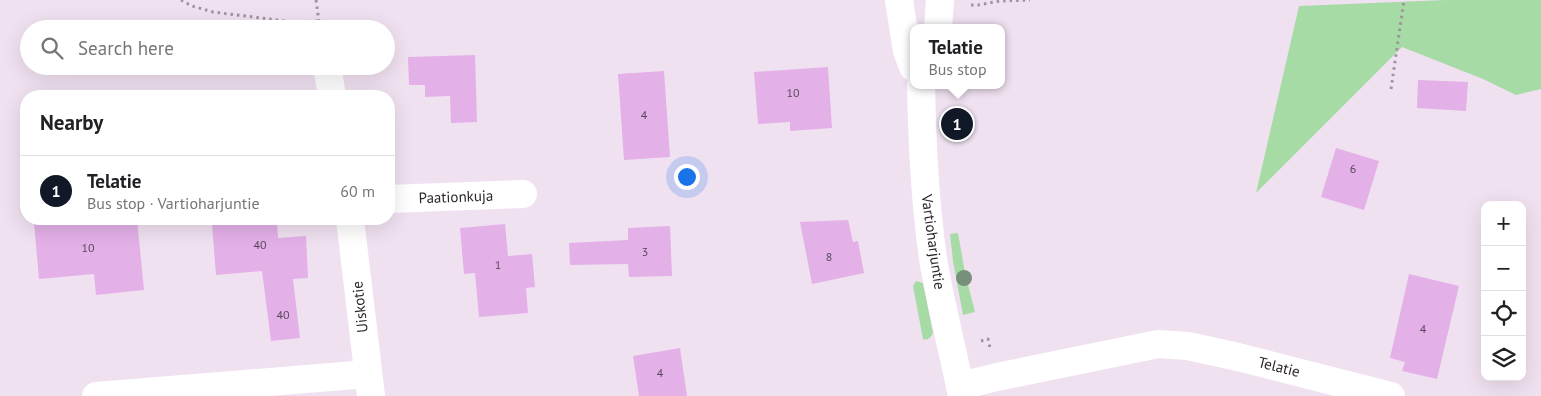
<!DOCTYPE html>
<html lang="en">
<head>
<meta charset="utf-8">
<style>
  body { margin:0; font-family:"PT Sans",sans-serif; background:#f2f2f2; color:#202124 }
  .controls { position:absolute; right:15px; bottom:15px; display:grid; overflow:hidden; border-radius:10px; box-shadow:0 5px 20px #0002 }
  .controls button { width:45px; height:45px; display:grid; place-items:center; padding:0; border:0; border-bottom:1px solid #e0e0e0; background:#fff; color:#202124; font:25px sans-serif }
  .you { position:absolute; left:686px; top:176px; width:18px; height:18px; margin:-12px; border:4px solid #fff; border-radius:50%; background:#1a73e8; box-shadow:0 0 0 8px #1a73e833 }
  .badge { display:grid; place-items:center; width:32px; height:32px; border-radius:50%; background:#111827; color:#fff; font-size:16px; font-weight:700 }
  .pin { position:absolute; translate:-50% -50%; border:2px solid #fff; box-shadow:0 1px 5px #0006 }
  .popup { position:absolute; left:910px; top:24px; width:95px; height:65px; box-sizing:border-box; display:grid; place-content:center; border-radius:10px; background:#fff; filter:drop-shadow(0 1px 4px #0005); font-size:16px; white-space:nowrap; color:#757577 }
  .popup b { font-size:19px; color:#202124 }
  .popup::after { content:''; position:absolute; left:50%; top:100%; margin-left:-10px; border:10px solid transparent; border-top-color:#fff }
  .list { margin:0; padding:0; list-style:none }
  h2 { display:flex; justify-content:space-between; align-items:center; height:65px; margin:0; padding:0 20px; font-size:21px }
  h2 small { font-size:16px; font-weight:400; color:#757577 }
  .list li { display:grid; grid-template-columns:32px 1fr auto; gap:15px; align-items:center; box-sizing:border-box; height:70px; padding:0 20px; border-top:1px solid #e0e0e0 }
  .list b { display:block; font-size:19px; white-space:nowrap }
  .list p { margin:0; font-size:16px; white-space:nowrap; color:#757577 }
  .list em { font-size:16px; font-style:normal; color:#757577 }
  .icon { flex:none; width:28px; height:28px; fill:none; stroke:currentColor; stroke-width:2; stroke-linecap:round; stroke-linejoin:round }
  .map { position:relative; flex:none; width:1541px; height:396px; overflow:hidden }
  .search { position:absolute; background:#fff; box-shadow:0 5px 20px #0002; left:20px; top:20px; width:375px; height:55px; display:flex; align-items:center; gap:12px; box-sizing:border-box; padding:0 18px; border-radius:28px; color:#757577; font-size:19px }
  .panel { position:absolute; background:#fff; box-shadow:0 5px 20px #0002; left:20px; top:90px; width:375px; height:135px; border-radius:20px }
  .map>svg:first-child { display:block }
</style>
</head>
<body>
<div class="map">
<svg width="1541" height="396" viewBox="0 0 1541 396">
  <rect width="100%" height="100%" fill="#f0e1f1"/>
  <g fill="#a6dba6">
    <path d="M 1446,0 L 1541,0 L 1541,89 L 1516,95 L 1483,79 L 1402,47 L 1256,193 L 1299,6 Z"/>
    <path d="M 958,233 L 965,273 L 975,312 L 963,315 L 953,261 L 950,234 Z"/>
    <path d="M 916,281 L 923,283 L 933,333 C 931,337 928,341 923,339 L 913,286 Z"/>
  </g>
  <g fill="#e3b0e8">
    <path d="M 475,55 L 477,122 L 451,123 L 450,96 L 425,97 L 425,85 L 409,85 L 408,57 Z"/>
    <path d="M 828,67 L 832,128 L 790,131 L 790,122 L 758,124 L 754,72 Z"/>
    <path d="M 664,71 L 670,157 L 624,160 L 618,74 Z"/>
    <path d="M 1418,80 L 1468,82 L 1466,111 L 1417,108 Z"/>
    <path d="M 1336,148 L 1379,161 L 1364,210 L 1321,197 Z"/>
    <path d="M 74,219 L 137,219 L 144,290 L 96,295 L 94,274 L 39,279 L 34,222 Z"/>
    <path d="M 277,220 L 278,238 L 306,236 L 308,278 L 293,279 L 300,338 L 271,341 L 262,271 L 216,275 L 212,224 Z"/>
    <path d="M 848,220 L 853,242 L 858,241 L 864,273 L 812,284 L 800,222 Z"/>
    <path d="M 505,224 L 508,256 L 532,254 L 535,287 L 526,288 L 528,313 L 479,317 L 475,273 L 464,274 L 460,228 Z"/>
    <path d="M 670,226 L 672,276 L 629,277 L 628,264 L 570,265 L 569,243 L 628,240 L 628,228 Z"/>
    <path d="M 1409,274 L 1459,286 L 1437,379 L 1402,371 L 1405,362 L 1390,358 Z"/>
    <path d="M 680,348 L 687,396 L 639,396 L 633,356 Z"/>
  </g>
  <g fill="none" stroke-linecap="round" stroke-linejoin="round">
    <g stroke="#9e939f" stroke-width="3" stroke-dasharray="2.5 4" stroke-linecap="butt">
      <path d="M 181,0 L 192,6 L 213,12 L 293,22 L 318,21"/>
      <path d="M 316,0 L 320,29"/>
      <path d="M 971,5 L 978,5 L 1000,1 L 1030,0"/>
      <path d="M 1391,89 L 1404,0"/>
      <path d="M 981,341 L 988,339 L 990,348"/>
    </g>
    <g stroke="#fff" stroke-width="28">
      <path d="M 899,0 L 907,51 L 913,67"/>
      <path d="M 938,28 L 940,0"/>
      <path d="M 327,66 L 332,96"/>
      <path d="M 921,85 C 922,145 925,205 934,265 C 942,309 953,352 962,396"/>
      <path d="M 389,199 L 523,194"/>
      <path d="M 350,219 L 371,396"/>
      <path d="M 960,386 L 997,377 L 1158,344 L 1188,346 L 1238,357 L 1391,396"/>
      <path d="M 96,396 L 368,374"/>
    </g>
  </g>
  <circle fill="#77907b" cx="964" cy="278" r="8"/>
  <g text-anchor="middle" stroke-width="5" stroke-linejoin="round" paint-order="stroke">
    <g font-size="12" fill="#5a485b">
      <text x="793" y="97">10</text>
      <text x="644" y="119">4</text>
      <text x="1353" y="173">6</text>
      <text x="260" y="249">40</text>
      <text x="88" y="252">10</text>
      <text x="645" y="256">3</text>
      <text x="829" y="261">8</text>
      <text x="498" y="269">1</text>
      <text x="283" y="319">40</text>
      <text x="1423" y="333">4</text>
      <text x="660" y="377">4</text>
    </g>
    <g font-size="15" fill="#2c262c" stroke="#fff">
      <text transform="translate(456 197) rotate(-2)" y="5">Paationkuja</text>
      <text transform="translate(933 242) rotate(82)" y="5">Vartioharjuntie</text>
      <text transform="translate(360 307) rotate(-96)" y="5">Uiskotie</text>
      <text transform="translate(1279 367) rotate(14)" y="5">Telatie</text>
    </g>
  </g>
</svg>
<div class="controls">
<button>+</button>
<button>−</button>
<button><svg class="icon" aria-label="locate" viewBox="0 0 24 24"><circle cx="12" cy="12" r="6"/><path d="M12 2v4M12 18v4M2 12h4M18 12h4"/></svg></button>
<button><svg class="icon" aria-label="layers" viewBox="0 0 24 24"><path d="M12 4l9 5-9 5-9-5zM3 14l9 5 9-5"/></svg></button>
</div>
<div class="you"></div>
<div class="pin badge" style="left:957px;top:124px">1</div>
<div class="popup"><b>Telatie</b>Bus stop</div>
<div class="search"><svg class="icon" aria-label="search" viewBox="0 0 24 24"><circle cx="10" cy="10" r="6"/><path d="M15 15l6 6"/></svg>Search here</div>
<section class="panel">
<h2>Nearby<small></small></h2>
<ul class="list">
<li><span class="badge">1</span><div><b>Telatie</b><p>Bus stop · Vartioharjuntie</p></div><em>60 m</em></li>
</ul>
</section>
</div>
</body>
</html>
